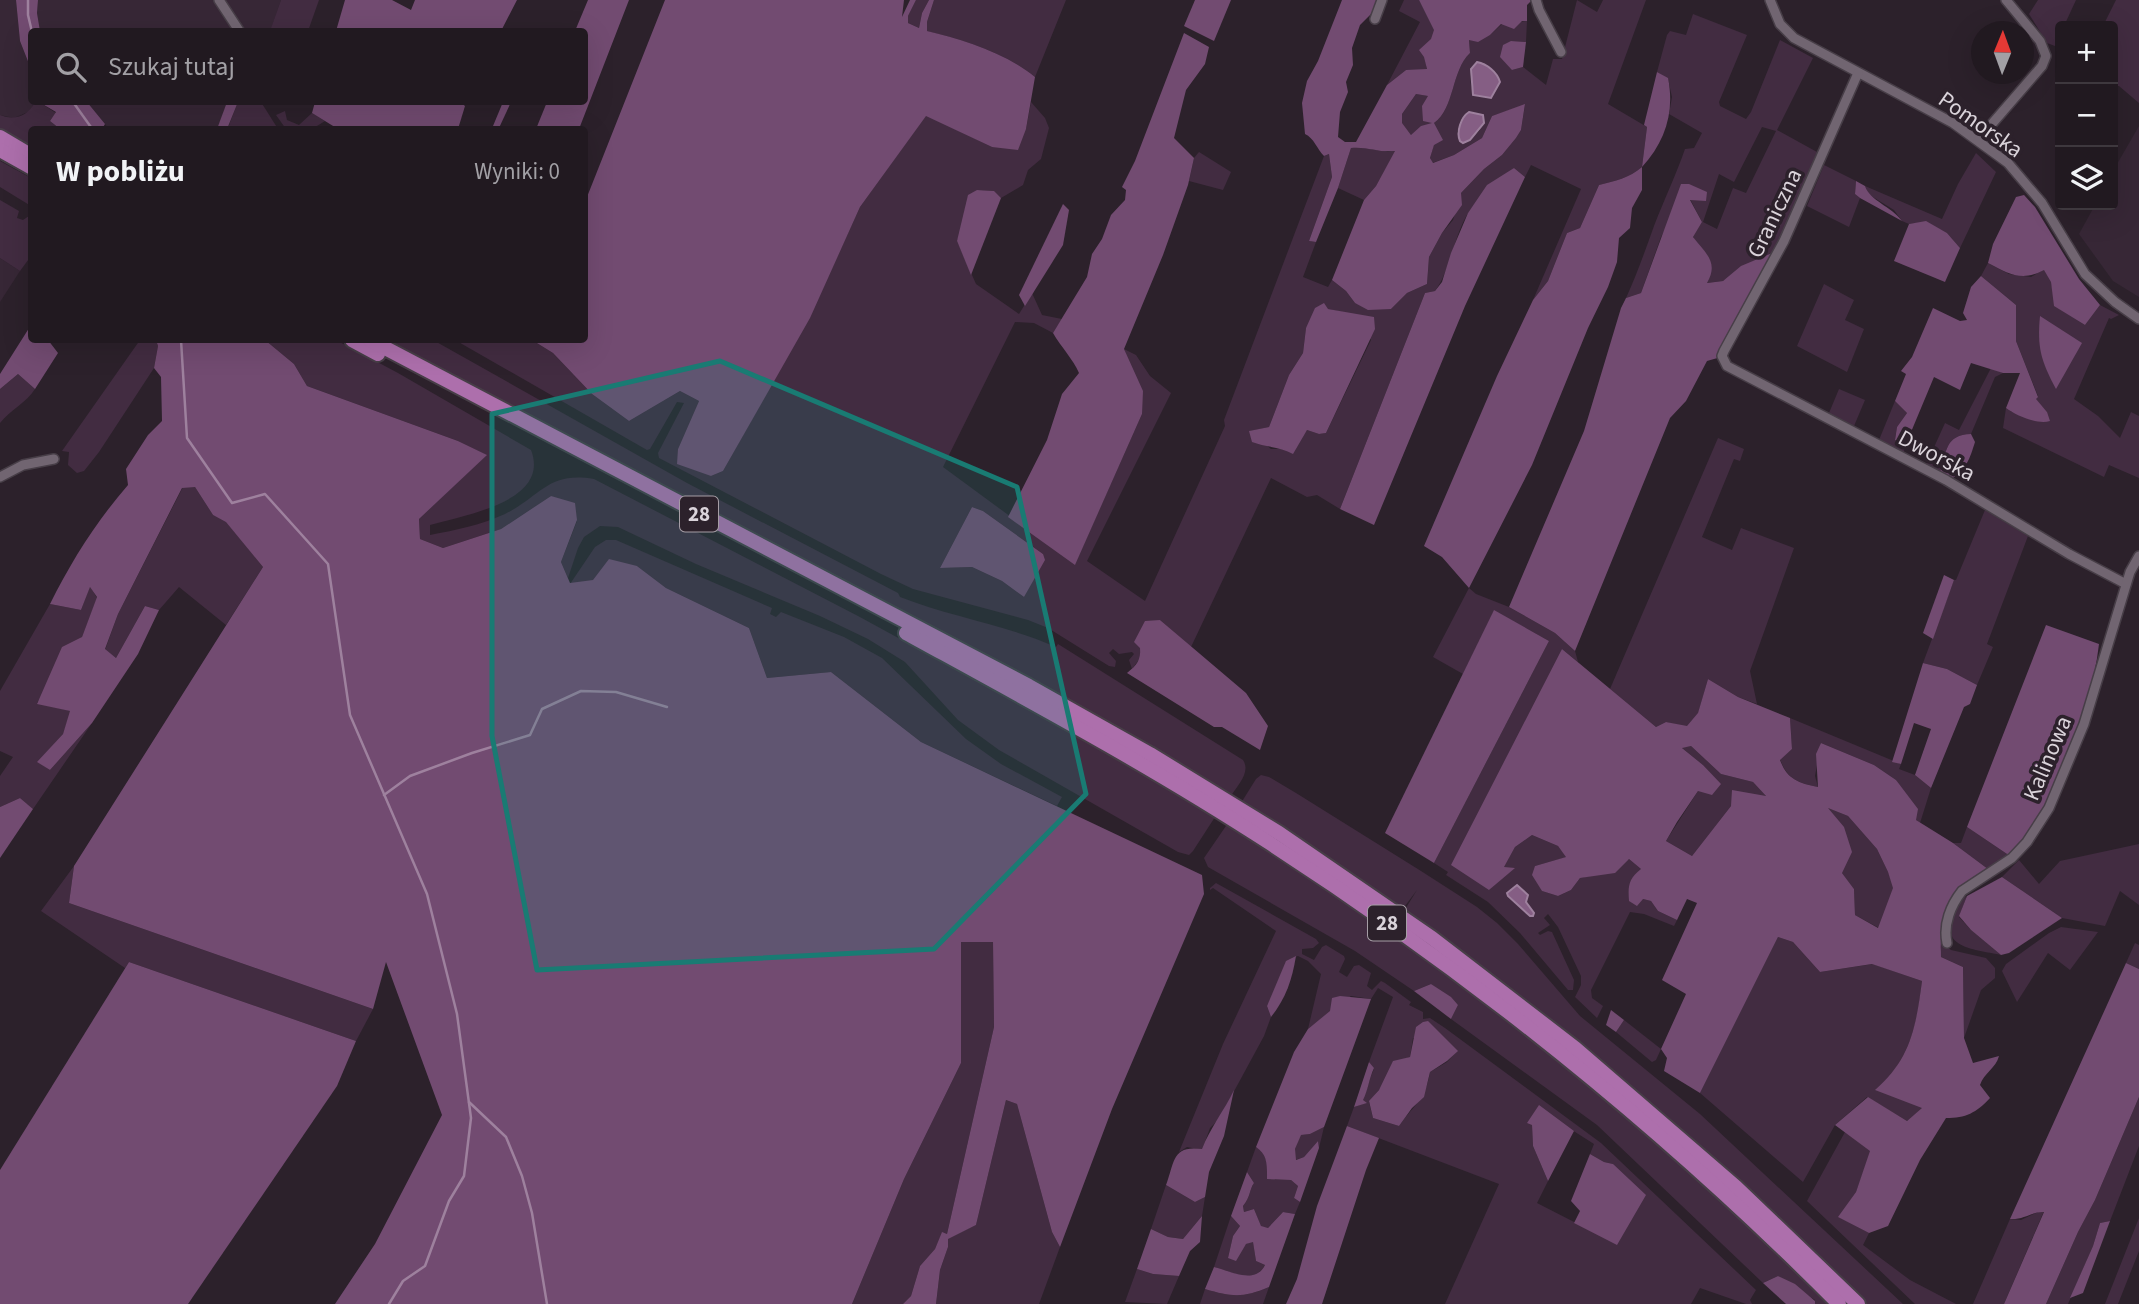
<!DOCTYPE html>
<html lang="pl">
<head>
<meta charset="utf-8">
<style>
  body { margin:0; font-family:"Source Sans 3",sans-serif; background:#2d262d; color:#f1f3f6 }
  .controls { position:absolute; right:21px; top:21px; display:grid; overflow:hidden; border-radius:7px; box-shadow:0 7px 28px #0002 }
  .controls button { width:63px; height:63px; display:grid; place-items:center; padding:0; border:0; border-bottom:2px solid #3e383e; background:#211920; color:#f1f3f6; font:35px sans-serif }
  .compass { position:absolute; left:1971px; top:21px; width:63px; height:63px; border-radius:50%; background:#211920; box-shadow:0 7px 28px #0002; rotate:1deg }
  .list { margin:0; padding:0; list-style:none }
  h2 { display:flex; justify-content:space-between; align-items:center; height:91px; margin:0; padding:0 28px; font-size:30px }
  h2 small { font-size:23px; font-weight:400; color:#a2a0a5 }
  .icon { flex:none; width:38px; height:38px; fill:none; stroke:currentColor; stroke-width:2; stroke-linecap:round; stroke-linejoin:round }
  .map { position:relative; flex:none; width:2139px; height:1304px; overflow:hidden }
  .search { position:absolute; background:#211920; box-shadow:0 7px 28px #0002; left:28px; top:28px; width:560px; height:77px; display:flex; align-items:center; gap:18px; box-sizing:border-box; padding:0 24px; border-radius:7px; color:#a2a0a5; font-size:26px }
  .panel { position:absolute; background:#211920; box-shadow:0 7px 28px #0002; left:28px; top:126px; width:560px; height:217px; border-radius:7px }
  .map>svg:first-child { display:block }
</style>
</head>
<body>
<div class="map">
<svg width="2139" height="1304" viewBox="0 0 2139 1304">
  <rect width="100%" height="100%" fill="#2c212b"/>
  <g fill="#372736">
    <path d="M 0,0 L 16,0 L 20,41 L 31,69 L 32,102 L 35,102 L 30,111 L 14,118 L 0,115 Z"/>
    <path d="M 38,0 L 281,0 L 270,32 L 40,31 L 37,13 Z"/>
    <path d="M 87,102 L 227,102 L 217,130 L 109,129 Z"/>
    <path d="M 2139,126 L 2139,297 L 2113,281 L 2079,234 L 2095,205 L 2113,205 L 2113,171 Z"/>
    <path d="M 0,258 L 20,271 L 0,302 Z"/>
  </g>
  <g fill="#422c41" fill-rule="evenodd">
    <path d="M 281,0 L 319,0 L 308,31 L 270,31 Z"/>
    <path d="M 916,0 L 929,0 L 922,13 L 919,28 L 908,23 L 908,16 Z"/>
    <path d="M 934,0 L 1066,0 L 1035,77 C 1008,54 962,39 926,31 L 927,22 Z"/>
    <path d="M 1404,0 L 1419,0 L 1435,30 L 1425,57 L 1427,70 L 1406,70 L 1387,85 L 1420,22 L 1399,11 Z"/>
    <path d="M 1577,0 L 1597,12 L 1603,0 L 1646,0 L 1608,104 L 1647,127 L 1642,167 C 1629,178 1615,181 1599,185 L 1580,228 L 1567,233 L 1548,281 L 1533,300 L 1581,189 L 1531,165 L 1525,177 L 1514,168 C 1500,181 1477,199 1467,215 C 1453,239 1451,269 1435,291 L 1425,293 L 1340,509 L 1317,495 L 1307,497 L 1271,478 L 1191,647 L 1160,620 L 1140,648 L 1141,657 L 1132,669 L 1129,660 L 1134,654 L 1132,652 L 1119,654 L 1113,649 L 1109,653 L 1116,661 L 1115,667 L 1109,666 L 1048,628 L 1028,620 L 913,589 L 881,574 L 659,458 L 658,453 L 684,403 L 677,402 L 650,449 L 647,450 L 455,340 L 532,340 L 553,353 L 592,394 L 629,421 L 680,391 L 699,401 L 678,449 L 711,476 L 723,471 L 809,318 L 860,207 L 926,115 L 992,147 L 1026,129 L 1031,102 L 1045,118 L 1049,128 L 1041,159 L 1028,170 L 1023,185 L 1001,198 L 993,191 L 977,190 L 957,241 L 976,284 L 1019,314 L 1032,293 L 1042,315 L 1062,319 L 1053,333 L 1034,323 L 1015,322 L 943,467 L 1075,564 L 1142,414 L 1124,349 L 1136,355 L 1150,376 L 1171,393 L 1087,561 L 1145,601 L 1225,426 L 1224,420 L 1324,156 L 1329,154 L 1332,177 L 1309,241 L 1316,242 L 1303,277 L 1328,287 L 1332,280 L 1346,291 L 1355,303 L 1391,309 L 1407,293 L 1427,284 L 1429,257 L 1442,233 L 1453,220 L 1461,193 L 1484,169 L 1502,155 L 1516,138 L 1521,130 L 1525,105 L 1492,116 L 1482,138 L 1454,155 L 1432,163 L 1430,158 L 1434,144 L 1411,135 L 1402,124 L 1402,114 L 1416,94 L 1429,96 L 1434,123 C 1455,108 1451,71 1470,53 L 1469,39 L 1490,35 L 1502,24 L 1527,21 L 1526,42 L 1511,41 L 1512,70 L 1523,67 L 1546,85 L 1553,59 L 1562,59 ZM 1477,62 L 1493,70 L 1500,82 L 1491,98 L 1476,96 C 1469,88 1468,69 1477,62 ZM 1469,112 L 1480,130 L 1470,140 L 1457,132 L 1465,114 ZM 1328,309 L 1356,315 L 1371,340 L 1326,433 L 1319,434 L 1307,430 L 1285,449 L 1271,449 L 1250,431 L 1269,427 L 1289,375 L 1303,353 L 1306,328 ZM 972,507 L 983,511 L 1043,554 L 1024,597 L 1002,581 L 972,567 L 940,568 Z"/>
    <path d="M 2038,0 L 2076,0 L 2064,26 L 2060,26 L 2060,34 L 2055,46 L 2047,43 L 2029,14 Z"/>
    <path d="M 2116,0 L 2139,0 L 2139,103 L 2119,86 L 2113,86 L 2113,26 L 2103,26 Z"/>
    <path d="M 1693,14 L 1747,35 L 1719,102 L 1720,106 L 1746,119 L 1751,112 L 1780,40 L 1813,58 L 1777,130 L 1817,152 L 1773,258 L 1771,253 L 1723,281 L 1706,283 L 1693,236 L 1702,222 L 1690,199 L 1689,184 L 1661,237 L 1641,293 L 1626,298 C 1637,274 1645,251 1654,226 C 1664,200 1676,175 1685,149 L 1694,148 L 1702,133 L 1669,114 L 1672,97 L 1668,79 L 1657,72 L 1667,35 L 1670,31 L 1686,35 ZM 1762,127 L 1776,131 L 1746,193 L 1733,188 L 1717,229 L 1703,222 L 1719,174 L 1734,182 Z"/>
    <path d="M 35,102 L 39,102 L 56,113 L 50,121 L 60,129 L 32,130 L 31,149 L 0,130 L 0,115 C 15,121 28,116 35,102 Z"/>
    <path d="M 238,102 L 261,102 L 278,129 L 227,130 Z"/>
    <path d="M 285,111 L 287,120 L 299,125 L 312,113 L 325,121 L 312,129 L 286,129 L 276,115 Z"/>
    <path d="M 1359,147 L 1388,152 L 1396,151 L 1376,186 L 1364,200 L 1338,188 L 1351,148 Z"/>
    <path d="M 1199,152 L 1231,172 L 1223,190 L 1189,181 L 1194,158 Z"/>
    <path d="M 1976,153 L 1996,172 L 1960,248 L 1947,233 L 1926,222 L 1909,224 L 1902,221 L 1894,210 L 1868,194 L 1865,186 L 1942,219 L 1958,184 Z"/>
    <path d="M 0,161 L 31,178 L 31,206 L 0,187 Z"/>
    <path d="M 1824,165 L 1856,181 L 1855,194 L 1860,198 L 1849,227 L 1807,206 Z"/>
    <path d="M 0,200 L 19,211 L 17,218 L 23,220 L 29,216 L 31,218 L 31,256 L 20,271 L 0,258 Z"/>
    <path d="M 1988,263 L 2009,274 L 2031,277 L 2044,269 L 2051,281 L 2055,306 L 2085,325 L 2100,305 L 2119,315 L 2111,319 L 2109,318 L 2074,399 L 2098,416 L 2120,438 L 2131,412 L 2139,416 L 2139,478 L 2109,465 L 2104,477 L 2003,428 L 2006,408 L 2012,412 L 2047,412 L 2035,399 L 2038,396 L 2016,341 L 2016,305 L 1981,276 Z"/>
    <path d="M 1824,284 L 1854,300 L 1845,320 L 1864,329 L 1847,372 L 1797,346 Z"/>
    <path d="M 140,340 L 156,340 L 158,346 L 154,368 L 99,452 L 84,471 L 77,473 L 68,465 L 69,452 L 62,451 Z"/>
    <path d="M 265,340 L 336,340 L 398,373 L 531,450 C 551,502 464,515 430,525 L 430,535 C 456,530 481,525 505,514 C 541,496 548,471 594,479 L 858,616 L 1142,771 L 1215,817 L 1193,851 L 1189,855 L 1178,852 L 999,750 L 958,720 L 905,662 L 868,639 L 820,616 L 696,564 L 618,527 L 600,526 L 584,537 L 578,548 L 568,578 L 561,562 L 577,521 L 551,496 L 501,529 L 443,548 L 420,539 L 419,519 L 486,455 L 458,441 L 307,386 L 294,364 Z"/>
    <path d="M 382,340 L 433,340 L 687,483 L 898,593 L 900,597 C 951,617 1006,625 1056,647 L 1058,644 L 1243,760 C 1251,772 1238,785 1231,796 L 841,583 L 843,577 L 840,582 Z"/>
    <path d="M 1991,368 L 2003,373 L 1995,377 L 1971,434 C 1945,435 1947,451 1940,472 L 1926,465 L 1945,423 L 1959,430 Z"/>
    <path d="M 18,374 L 35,389 C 26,403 10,410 0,423 L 0,389 Z"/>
    <path d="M 1839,389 L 1865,400 L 1854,426 L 1829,413 Z"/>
    <path d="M 1895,401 L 1907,413 L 1897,427 L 1895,439 L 1906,444 L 1903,454 L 1879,440 Z"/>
    <path d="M 1718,438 L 1744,449 L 1740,461 L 1734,459 L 1702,537 L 1732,550 L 1741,528 L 1794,548 L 1750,671 L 1757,704 L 1738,697 L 1708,679 L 1698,714 L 1687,727 L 1666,722 L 1656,727 L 1610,689 Z"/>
    <path d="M 183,487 L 195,487 L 213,515 L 226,521 L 263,567 L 226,625 L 179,587 L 159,610 L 145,606 L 116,658 L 105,650 L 118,614 Z"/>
    <path d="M 1985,510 L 2028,536 L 1987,644 L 1993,647 L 1977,685 L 1947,669 L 1923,663 L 1954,580 L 1956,580 Z"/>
    <path d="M 606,540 L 616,540 L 772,608 L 770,614 L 776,617 L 781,612 L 844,637 L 882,658 L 966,739 L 1001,764 L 1062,797 L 1057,806 L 921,742 L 831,672 L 767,678 L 749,628 L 666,588 L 637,566 L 593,581 L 570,584 L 595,547 Z"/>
    <path d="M 90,586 L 97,598 L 82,637 L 37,703 L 71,711 L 63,734 L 38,762 L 50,770 L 92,723 L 33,809 L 20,798 L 0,807 L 0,776 L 13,757 L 0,751 L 0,691 L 50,604 L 81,610 Z"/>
    <path d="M 1469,588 L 1476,594 L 1509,607 L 1555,633 L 1575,651 L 1578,662 L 1562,649 L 1489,890 L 1513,868 L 1503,868 L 1515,847 L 1532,835 L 1558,846 L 1567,857 L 1535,866 L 1542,891 L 1558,896 L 1571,890 L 1580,878 L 1595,875 L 1629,859 L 1641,869 L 1643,899 L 1651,901 L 1658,911 L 1677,920 L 1674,926 L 1644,914 L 1630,912 L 1591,990 L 1592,998 L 1603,1006 L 1597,1018 L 1575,997 L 1581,985 L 1581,976 L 1558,927 L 1548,914 L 1544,918 L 1550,925 L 1538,933 L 1540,935 L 1548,931 L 1552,932 L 1574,980 L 1573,990 L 1568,990 L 1520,933 L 1488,902 L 1446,875 L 1448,872 L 1434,863 L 1549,641 L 1494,611 L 1463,674 L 1433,657 Z"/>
    <path d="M 1790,718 L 1901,764 L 1899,769 L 1915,775 L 1931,788 L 1920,823 L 1916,820 L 1896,780 L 1874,765 L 1821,743 L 1815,776 L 1818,787 C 1798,783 1787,779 1780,759 L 1792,749 Z"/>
    <path d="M 1691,746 L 1721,774 L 1753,782 L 1767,797 L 1731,806 L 1692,856 L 1666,841 L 1698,791 L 1720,784 L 1703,765 L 1681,747 Z"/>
    <path d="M 1261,775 L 1269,777 L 1296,793 L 1421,871 L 1477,907 L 1497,923 L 1518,944 L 1580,1016 L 1700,1114 L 1903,1304 L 1867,1304 C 1723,1161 1570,1027 1404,911 L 1417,890 L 1402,910 L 1241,803 L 1256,779 Z"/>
    <path d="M 1826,807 L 1848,816 L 1877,849 L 1888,872 L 1894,888 L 1879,928 L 1855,915 L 1854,889 L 1842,873 Z"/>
    <path d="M 1228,823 C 1306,876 1387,928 1463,985 C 1593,1085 1713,1190 1830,1304 L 1815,1304 L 1815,1300 L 1778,1276 L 1763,1283 L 1597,1125 L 1451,1019 L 1458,1005 L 1431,984 L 1414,991 L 1355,951 L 1208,867 L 1204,858 Z"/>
    <path d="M 1967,827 L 2010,856 L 1992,872 L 1953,843 L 1961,843 Z"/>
    <path d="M 2139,844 L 2139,905 L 2120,891 L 2105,926 L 2062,918 L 2002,877 L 2019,860 L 2039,884 L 2060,861 Z"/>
    <path d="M 74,866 L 69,903 L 373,1009 L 356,1041 L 129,962 L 125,968 L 41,911 Z"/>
    <path d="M 1216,883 L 1316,939 L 1319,943 L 1313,948 L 1302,949 L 1302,954 L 1314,960 L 1322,947 L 1326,945 L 1344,956 L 1345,959 L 1339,972 L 1347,977 L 1354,966 L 1359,965 L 1371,973 L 1367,986 L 1372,990 L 1381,981 L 1385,983 L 1411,1002 L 1409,1005 L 1423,1012 L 1423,1019 L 1430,1018 L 1445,1028 L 1601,1143 L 1756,1290 L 1750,1300 L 1752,1304 L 1746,1304 L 1700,1288 L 1691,1304 L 1445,1304 L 1499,1184 L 1347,1126 L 1354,1107 L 1366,1103 L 1362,1100 C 1368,1090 1369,1079 1374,1069 L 1369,1062 L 1393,997 L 1378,988 L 1371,999 L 1351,996 L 1308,1029 L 1321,974 L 1308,961 L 1298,956 L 1292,958 L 1267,1006 L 1271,1017 L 1264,1036 L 1219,1119 L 1210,1128 L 1202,1150 L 1187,1147 L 1179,1152 L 1223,1044 L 1276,931 L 1213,888 L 1210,890 L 1210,888 ZM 1413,1038 L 1457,1051 L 1447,1062 L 1430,1072 C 1425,1101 1415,1103 1399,1126 L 1373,1118 L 1369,1102 L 1404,1059 L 1410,1057 ZM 1532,1125 L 1572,1130 L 1594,1144 L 1590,1154 L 1604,1162 L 1613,1164 L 1617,1244 L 1537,1203 L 1548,1181 L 1533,1146 Z"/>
    <path d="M 1967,896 L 1959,917 L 1971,930 L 2001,955 C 1980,950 1941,949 1952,919 C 1955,910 1960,901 1967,896 Z"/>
    <path d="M 2061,927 L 2098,932 L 2070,970 L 2048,953 L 2017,1002 L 2002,971 L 2006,964 L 2049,933 Z"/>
    <path d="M 1778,937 L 1793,942 L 1820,972 L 1873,964 L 1922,981 C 1917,1022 1914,1041 1891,1076 L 1923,1108 L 1907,1121 L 1867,1097 L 1835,1125 L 1803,1182 L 1700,1093 Z"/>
    <path d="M 961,942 L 993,942 L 994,1027 L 947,1234 L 942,1233 L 935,1249 L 920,1266 L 911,1296 L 903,1304 L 852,1304 L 904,1179 L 961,1063 Z"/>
    <path d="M 1941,942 L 1951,950 L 1986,958 L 1995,968 L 1995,978 L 1981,990 L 1964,1038 L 1963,967 L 1941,957 Z"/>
    <path d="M 2135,943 L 2139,945 L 2139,969 L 2126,963 Z"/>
    <path d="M 1624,1020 L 1661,1049 L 1656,1060 L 1652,1062 L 1616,1032 Z"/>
    <path d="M 2139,1097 L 2139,1146 L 2110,1221 L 2100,1223 L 2093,1246 L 2068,1304 L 2046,1304 L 2078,1232 L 2095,1200 Z"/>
    <path d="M 1006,1100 L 1017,1104 L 1052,1232 L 1060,1247 L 1039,1304 L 936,1304 L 940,1270 L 948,1247 L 948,1238 L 976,1225 Z"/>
    <path d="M 1324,1127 L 1319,1148 L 1318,1141 L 1304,1157 L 1295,1160 L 1295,1149 L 1300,1135 L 1310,1134 Z"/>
    <path d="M 1845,1132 L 1871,1151 L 1856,1192 L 1839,1217 L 1869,1233 L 1863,1245 L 1910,1280 L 1956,1304 L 1915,1304 L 1807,1201 Z"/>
    <path d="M 1256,1147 L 1262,1151 L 1275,1180 L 1291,1180 L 1298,1186 L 1294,1198 L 1300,1202 L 1295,1214 L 1283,1212 L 1268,1228 L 1261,1227 L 1254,1209 L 1244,1212 L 1243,1206 C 1251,1196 1249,1190 1254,1183 L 1247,1172 Z"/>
    <path d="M 1166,1185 L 1195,1202 L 1205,1197 L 1202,1216 L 1183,1239 L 1168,1237 L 1151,1229 Z"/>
    <path d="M 2040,1211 L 2044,1211 L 2004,1304 L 1973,1304 L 2010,1219 L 2021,1220 Z"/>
    <path d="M 1231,1216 L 1240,1226 L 1233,1236 L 1228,1258 L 1246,1244 L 1253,1241 L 1256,1261 L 1265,1265 C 1254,1285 1231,1272 1214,1267 Z"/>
    <path d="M 2139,1218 L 2139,1251 L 2118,1304 L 2105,1304 Z"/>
    <path d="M 1137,1269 L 1153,1274 L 1179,1276 L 1167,1304 L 1125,1302 Z"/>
    <path d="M 1269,1287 L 1263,1304 L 1200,1304 L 1205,1289 C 1232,1297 1243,1298 1269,1287 Z"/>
  </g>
  <g fill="#724b71" fill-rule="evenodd">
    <path d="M 16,0 L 38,0 L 37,13 L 40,31 L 32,32 L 31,69 L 20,41 Z"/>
    <path d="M 345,0 L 392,0 L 411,10 L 415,0 L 517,0 L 501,31 L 336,31 Z"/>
    <path d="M 588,0 L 629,0 L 579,129 L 536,129 L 547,102 L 584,102 L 584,32 L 575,31 Z"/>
    <path d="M 665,0 L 904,0 L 902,17 L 910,0 L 916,0 L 908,16 L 908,23 L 919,28 L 922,13 L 929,0 L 934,0 L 927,22 L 927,31 C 962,39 1008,54 1035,77 L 1026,129 L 1018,150 L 992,147 L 926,116 L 860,207 L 810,318 L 723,471 L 711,476 L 677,464 L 678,449 L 699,401 L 680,391 L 629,421 L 592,394 L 553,353 L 532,340 L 584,340 L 585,202 Z"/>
    <path d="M 1195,0 L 1231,0 L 1214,41 L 1184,26 Z"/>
    <path d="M 1342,0 L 1377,0 L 1373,12 L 1360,25 L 1352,48 L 1353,65 L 1346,82 L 1348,92 L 1340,112 L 1338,137 L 1345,142 L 1356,142 L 1387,85 L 1406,70 L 1427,69 L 1424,57 L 1419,50 L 1431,39 L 1434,30 L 1419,0 L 1532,0 L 1527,5 L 1527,21 L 1522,21 L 1514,29 L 1501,24 L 1490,35 L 1478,42 L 1469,40 L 1470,53 C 1451,71 1455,108 1434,123 L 1443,140 L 1434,145 L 1430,158 L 1433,163 L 1454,155 L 1482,138 L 1492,116 L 1525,104 L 1521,130 L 1516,138 L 1502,155 L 1484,169 L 1461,193 L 1462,205 L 1442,233 L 1429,257 L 1427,284 L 1407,293 L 1391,309 L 1368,310 L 1355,303 L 1346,291 L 1332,280 L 1364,200 L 1376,186 L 1395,151 C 1380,153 1366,146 1351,148 L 1338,188 L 1316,242 L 1309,241 L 1332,177 L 1329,154 L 1324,156 C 1317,149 1314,138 1305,134 L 1302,103 L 1307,81 L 1318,61 ZM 1416,94 L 1428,96 L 1422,106 L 1423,121 L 1432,123 L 1421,126 L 1411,135 L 1402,123 L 1402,114 Z"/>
    <path d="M 1184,33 L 1209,47 L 1205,64 L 1186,90 L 1174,138 L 1194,158 L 1188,185 L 1163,255 L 1124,349 L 1143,391 L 1142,414 L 1075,565 L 1008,517 L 1047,440 L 1062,394 L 1079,373 C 1073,359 1061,347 1053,333 L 1087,277 L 1092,254 L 1102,239 L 1111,215 L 1125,200 L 1126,190 L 1122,187 L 1135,161 Z"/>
    <path d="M 1511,41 L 1526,42 L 1523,67 L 1512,70 L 1500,57 L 1503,45 Z"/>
    <path d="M 1657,72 L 1668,78 C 1675,112 1665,142 1642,167 L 1642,190 L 1632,208 L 1630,228 L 1619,238 L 1617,262 L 1608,287 L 1588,328 L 1532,465 L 1469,588 L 1442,557 L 1424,546 L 1497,376 L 1533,300 L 1548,281 L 1567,233 L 1580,228 L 1599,185 C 1615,181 1629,178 1642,167 L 1647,127 L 1644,125 Z"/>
    <path d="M 39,102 L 87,102 L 105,124 L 102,129 L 60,129 L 50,121 L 56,112 Z"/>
    <path d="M 227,102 L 238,102 L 227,129 L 217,129 Z"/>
    <path d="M 315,102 L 460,102 L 465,106 L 458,129 L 338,129 L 312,113 Z"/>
    <path d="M 503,102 L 511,102 L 499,128 L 493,126 Z"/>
    <path d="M 1514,168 L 1525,177 L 1465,306 L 1374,525 L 1340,509 L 1425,293 L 1435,291 L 1442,282 L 1451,253 L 1468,213 L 1487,185 Z"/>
    <path d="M 1856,181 L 1865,186 C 1870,201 1891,206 1902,221 L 1860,198 L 1855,194 Z"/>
    <path d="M 1681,184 L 1689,184 L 1707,192 L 1706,201 L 1690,200 L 1702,222 L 1693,237 C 1706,254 1719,262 1707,283 L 1723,281 L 1741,266 L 1772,253 L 1772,259 L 1721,357 L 1707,361 L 1686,401 L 1670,418 L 1575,651 L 1555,633 L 1509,607 L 1584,431 L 1621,308 L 1626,298 L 1641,293 Z"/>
    <path d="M 977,190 L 994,191 L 1001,198 L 971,275 L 957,241 L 968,195 Z"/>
    <path d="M 2024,195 L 2035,207 L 2079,279 L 2100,305 L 2085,325 L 2054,306 L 2051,282 L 2044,270 C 2022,282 2009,274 1988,263 L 1993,244 L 2016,197 Z"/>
    <path d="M 1063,204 L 1069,210 L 1063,245 L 1025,306 L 1019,295 Z"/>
    <path d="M 1926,221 L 1947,233 L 1960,248 L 1945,282 L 1894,261 L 1909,224 Z"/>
    <path d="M 1981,276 L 2016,305 L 2016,341 L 2038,397 L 2036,399 L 2047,412 L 2050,421 C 2038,425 2017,416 2006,408 L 2020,373 L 2003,373 L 1971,363 L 1960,390 L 1934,377 L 1906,444 L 1895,440 L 1897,427 L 1907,413 L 1895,401 L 1906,374 L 1901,371 L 1912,357 L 1933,308 L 1960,321 L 1967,320 L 1963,313 L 1971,287 Z"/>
    <path d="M 1324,303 L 1328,309 L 1374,317 L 1375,329 L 1326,433 L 1319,434 L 1307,430 L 1293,454 C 1281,447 1265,447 1252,442 L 1249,431 L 1269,427 L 1289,375 L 1303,353 L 1306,328 L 1315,308 Z"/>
    <path d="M 2040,316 L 2082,343 L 2056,389 C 2041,361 2037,348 2040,316 Z"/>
    <path d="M 31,325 L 32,340 L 48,340 L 58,353 L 35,389 L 18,374 L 0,389 L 0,374 Z"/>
    <path d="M 156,340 L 265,340 L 294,364 L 307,386 L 458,441 L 487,455 L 419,519 L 420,539 L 443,548 L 501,529 L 551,496 L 575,503 L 577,520 L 561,562 L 570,583 L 593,580 L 609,559 L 637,566 L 666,588 L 749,628 L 767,678 L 831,672 L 921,742 L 1202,875 L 1204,894 L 1112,1109 L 1060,1247 L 1052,1232 L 1017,1104 L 1006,1100 L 976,1225 L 948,1239 L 948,1247 L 940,1270 L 936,1304 L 903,1304 L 911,1296 L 920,1266 L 935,1249 L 942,1232 L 947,1234 L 994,1027 L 993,942 L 961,942 L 961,1063 L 904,1179 L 852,1304 L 335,1304 L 375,1244 L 442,1115 L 386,962 L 373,1009 L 69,903 L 74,866 L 263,567 L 226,522 L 213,515 L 195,487 L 182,488 L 118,614 L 105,649 L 116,658 L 145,606 L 159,610 L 138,654 L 92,723 L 50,770 L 37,762 L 63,734 L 70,711 L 37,704 L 62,647 L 82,637 L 97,597 L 90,587 L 81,610 L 50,604 C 72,560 96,522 128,485 L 126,469 L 148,435 L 162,421 L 161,377 L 154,368 L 158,346 Z"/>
    <path d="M 1971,434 L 1975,442 C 1970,458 1966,471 1951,479 L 1940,472 C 1947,451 1945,435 1971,434 Z"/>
    <path d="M 972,507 L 983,511 L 1043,554 L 1045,560 L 1024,597 L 1002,581 L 972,567 L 940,568 Z"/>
    <path d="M 1944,575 L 1954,580 L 1933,639 L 1923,633 Z"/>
    <path d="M 1494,610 L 1549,641 L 1434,863 L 1385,833 Z"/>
    <path d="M 1160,620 L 1246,693 L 1268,726 L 1260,750 L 1222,727 L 1214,727 L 1127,673 C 1137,665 1141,660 1140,648 L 1134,642 L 1145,621 Z"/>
    <path d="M 2046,625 L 2099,644 C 2093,697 2072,750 2050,798 C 2041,817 2027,835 2016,854 L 2010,856 L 1967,827 Z"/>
    <path d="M 1562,649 L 1656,727 L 1666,722 L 1687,726 L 1698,713 L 1708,679 L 1738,697 L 1790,718 L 1792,749 L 1780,760 C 1787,779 1798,783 1818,787 L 1816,754 L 1821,743 L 1874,765 L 1896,780 L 1918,809 L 1916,820 L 1953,843 L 1992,872 C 1953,903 1940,902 1941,957 L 1963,967 L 1964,1038 L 1973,1063 L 1999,1056 C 1996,1068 1984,1073 1980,1085 L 1990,1098 C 1976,1113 1966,1118 1946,1118 L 1920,1160 L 1888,1226 L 1869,1233 L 1838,1217 L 1856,1192 L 1870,1151 L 1835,1125 L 1868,1097 L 1907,1121 L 1922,1108 L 1875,1090 C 1911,1059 1916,1026 1922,981 L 1872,964 L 1820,972 L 1793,942 L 1778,937 L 1700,1093 L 1664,1071 L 1667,1058 L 1661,1049 L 1686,994 L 1662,980 L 1697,903 L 1687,899 L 1677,920 L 1658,911 L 1651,901 L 1643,899 L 1637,906 L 1629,901 C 1628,887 1628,879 1641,869 L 1629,859 L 1615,873 L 1580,878 L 1571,890 L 1558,896 L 1542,891 L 1532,875 L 1535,866 L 1566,857 L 1558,846 L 1532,835 L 1515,847 L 1504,867 L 1515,868 L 1489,890 L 1451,865 ZM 1691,746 L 1721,774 L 1753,782 L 1766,796 L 1732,790 L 1731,806 L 1692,856 L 1666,841 L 1677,822 L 1698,791 L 1712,795 L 1721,784 L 1703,765 L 1682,748 ZM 1828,808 L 1848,816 L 1877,849 L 1888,872 L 1893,888 L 1878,928 L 1855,915 L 1854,889 L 1842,873 L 1852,852 L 1844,827 Z"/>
    <path d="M 1923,663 L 1947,669 L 1977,685 L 1970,704 L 1964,707 L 1931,788 L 1915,775 L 1931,729 L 1914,723 L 1901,764 L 1892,762 Z"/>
    <path d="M 20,798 L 33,809 L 0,858 L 0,807 Z"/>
    <path d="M 2002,877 L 2062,918 L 2009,953 L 2001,955 L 1971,930 L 1959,916 L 1967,896 Z"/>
    <path d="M 1296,956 C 1292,980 1286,998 1271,1017 L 1267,1006 L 1286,961 Z"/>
    <path d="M 129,962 L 356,1041 L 337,1086 L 188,1304 L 0,1304 L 0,1170 Z"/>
    <path d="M 2126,963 L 2139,969 L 2139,1097 L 2095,1200 L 2078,1232 L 2046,1304 L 2004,1304 L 2044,1212 C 2033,1211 2024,1220 2010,1219 Z"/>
    <path d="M 1431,984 L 1451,997 L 1458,1005 L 1451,1019 L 1414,991 Z"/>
    <path d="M 1340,996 L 1371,999 L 1324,1127 L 1310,1134 L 1301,1135 L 1295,1149 L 1296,1160 L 1304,1157 L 1318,1141 L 1319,1148 L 1300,1202 L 1294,1198 L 1298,1186 L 1291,1180 L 1267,1179 C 1267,1166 1268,1155 1256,1147 L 1294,1052 L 1308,1029 L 1330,1011 L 1332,998 Z"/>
    <path d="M 1611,1010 L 1624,1020 L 1616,1032 L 1606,1025 Z"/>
    <path d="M 1428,1021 L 1458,1051 L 1447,1061 L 1430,1072 L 1424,1097 L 1412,1108 L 1399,1126 L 1373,1118 L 1369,1101 L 1379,1090 L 1393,1061 L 1410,1057 L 1416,1027 L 1423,1022 Z"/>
    <path d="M 1369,1062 L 1374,1068 C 1369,1079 1368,1090 1363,1100 L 1367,1103 L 1354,1107 Z"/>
    <path d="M 1234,1090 L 1224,1136 L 1209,1172 L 1205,1197 L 1195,1202 L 1166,1185 C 1175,1161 1172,1145 1202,1149 C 1210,1128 1224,1111 1234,1090 Z"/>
    <path d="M 1539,1105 L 1574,1131 L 1548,1181 L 1533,1146 L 1532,1125 L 1527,1123 Z"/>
    <path d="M 1347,1126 L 1379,1138 L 1366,1170 L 1322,1304 L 1286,1304 L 1297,1279 L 1317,1206 Z"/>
    <path d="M 1590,1154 L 1604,1162 L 1613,1164 L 1646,1195 L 1617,1245 L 1574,1223 L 1580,1211 L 1571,1201 Z"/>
    <path d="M 1247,1172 L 1254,1183 C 1249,1190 1251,1196 1243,1206 L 1244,1212 L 1254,1209 L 1261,1226 L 1268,1228 L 1283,1212 L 1295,1214 L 1269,1287 C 1243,1298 1232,1297 1205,1289 L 1214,1267 C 1231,1271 1255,1285 1265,1265 L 1256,1261 L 1253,1242 L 1246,1244 L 1236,1261 L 1228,1258 L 1233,1236 L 1240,1226 L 1231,1216 Z"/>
    <path d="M 1202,1216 L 1200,1242 L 1190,1251 L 1179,1276 L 1153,1274 L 1137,1269 L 1151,1229 L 1168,1237 L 1183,1239 Z"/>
    <path d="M 2110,1221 L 2083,1293 L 2070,1298 L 2093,1246 L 2100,1223 Z"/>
    <path d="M 1778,1276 L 1795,1284 L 1815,1301 L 1815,1304 L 1786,1304 L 1763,1283 Z"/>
  </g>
  <g fill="#855e84" stroke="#9e819e" stroke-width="2">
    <path d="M 1477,62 C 1487,64 1497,72 1500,82 L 1491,98 L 1473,95 L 1471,69 Z"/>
    <path d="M 1469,112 L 1483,115 L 1484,123 L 1470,140 L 1463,143 L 1460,141 C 1456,132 1461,117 1469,112 Z"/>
    <path d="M 1517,885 L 1528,895 L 1526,902 L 1534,913 L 1533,916 L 1530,916 L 1508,896 L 1507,893 Z"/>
  </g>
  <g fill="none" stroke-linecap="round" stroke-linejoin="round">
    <g stroke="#9e819e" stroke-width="2.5">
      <path d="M 28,0 L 28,15 L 32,32"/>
      <path d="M 73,102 L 93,130"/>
      <path d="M 181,340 L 187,438 L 232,503 L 265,494 L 328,564 L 350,715 L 427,894 L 457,1014 L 471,1118 L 464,1176 L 449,1201 L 425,1266 L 403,1281 L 389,1304"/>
      <path d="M 384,795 L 410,776 L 472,753 L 530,735 L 542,709 L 581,691 L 616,692 L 667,707"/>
      <path d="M 469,1102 L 506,1137 L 522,1176 L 532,1213 L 547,1304"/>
    </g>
    <defs>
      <g id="street">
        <path d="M 219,0 L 240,32"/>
        <path d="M 1536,0 L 1539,10 L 1561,52"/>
        <path d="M 1770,0 L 1780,24 L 1794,38 L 1953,123 L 2008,163 L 2042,203 L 2085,274 L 2115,302 L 2139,319"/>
        <path d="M 1375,19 L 1382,0"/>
        <path d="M 1858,73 L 1784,241 L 1724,351 L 1722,356 L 1727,366 L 1946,480 L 2069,554 L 2126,584"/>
        <path d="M 1978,140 L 2042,66 L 2046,56 L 2040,41 L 2006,0"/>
        <path d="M 0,477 L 23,465 L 54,459"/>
        <path d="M 1947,943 C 1943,924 1951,905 1962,891 L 2012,858 L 2027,842 L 2049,808 L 2084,724 L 2130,572 L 2139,556"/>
      </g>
      <g id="primary">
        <path d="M 0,137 L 32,156"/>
        <path d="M 0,150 L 32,168"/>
        <path d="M 352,340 L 378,354"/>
        <path d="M 370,340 L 1029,686 L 1150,754 L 1279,833 L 1432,938 L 1575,1048 L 1736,1187 L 1858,1304"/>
        <path d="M 906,633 C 1028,700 1151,766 1268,842 C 1474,975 1666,1130 1839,1304"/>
      </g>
    </defs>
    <use href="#street" stroke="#473e47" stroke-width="12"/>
    <use href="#primary" stroke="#473e47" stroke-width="18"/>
    <use href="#street" stroke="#716571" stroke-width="9"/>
    <use href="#primary" stroke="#ad6fac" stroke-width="14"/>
  </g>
  <path fill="#197b73" fill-opacity="0.2" stroke="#197b73" stroke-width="5" stroke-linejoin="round" d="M 720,361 L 1017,487 L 1086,794 L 934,949 L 537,970 L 492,736 L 492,414 Z"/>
  <g text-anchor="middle" stroke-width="7" stroke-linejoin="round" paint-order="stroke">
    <g fill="#2c212b" stroke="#a69ea6" stroke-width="2">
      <rect x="680" y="496.5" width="38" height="35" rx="5"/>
      <rect x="1368" y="905.5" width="38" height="35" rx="5"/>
    </g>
    <g font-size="21" font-weight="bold" fill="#dad3da">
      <text x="699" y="521">28</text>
      <text x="1387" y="930">28</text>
    </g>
    <g font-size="23" fill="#dad3da" stroke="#2c212b">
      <text transform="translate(1981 124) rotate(35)" y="8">Pomorska</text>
      <text transform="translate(1774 213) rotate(-64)" y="8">Graniczna</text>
      <text transform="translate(1937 455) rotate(28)" y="8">Dworska</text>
      <text transform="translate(2047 758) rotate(-67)" y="8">Kalinowa</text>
    </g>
  </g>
</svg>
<div class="controls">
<button>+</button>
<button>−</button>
<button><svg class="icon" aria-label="layers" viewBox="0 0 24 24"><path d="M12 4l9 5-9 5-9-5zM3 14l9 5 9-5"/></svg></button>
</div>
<svg class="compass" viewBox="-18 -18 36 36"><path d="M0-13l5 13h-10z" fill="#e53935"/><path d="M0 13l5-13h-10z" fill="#a2a0a5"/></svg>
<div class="search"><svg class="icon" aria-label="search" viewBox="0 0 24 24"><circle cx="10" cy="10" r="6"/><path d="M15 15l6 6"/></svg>Szukaj tutaj</div>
<section class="panel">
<h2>W pobliżu<small>Wyniki: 0</small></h2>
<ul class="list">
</ul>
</section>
</div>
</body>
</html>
